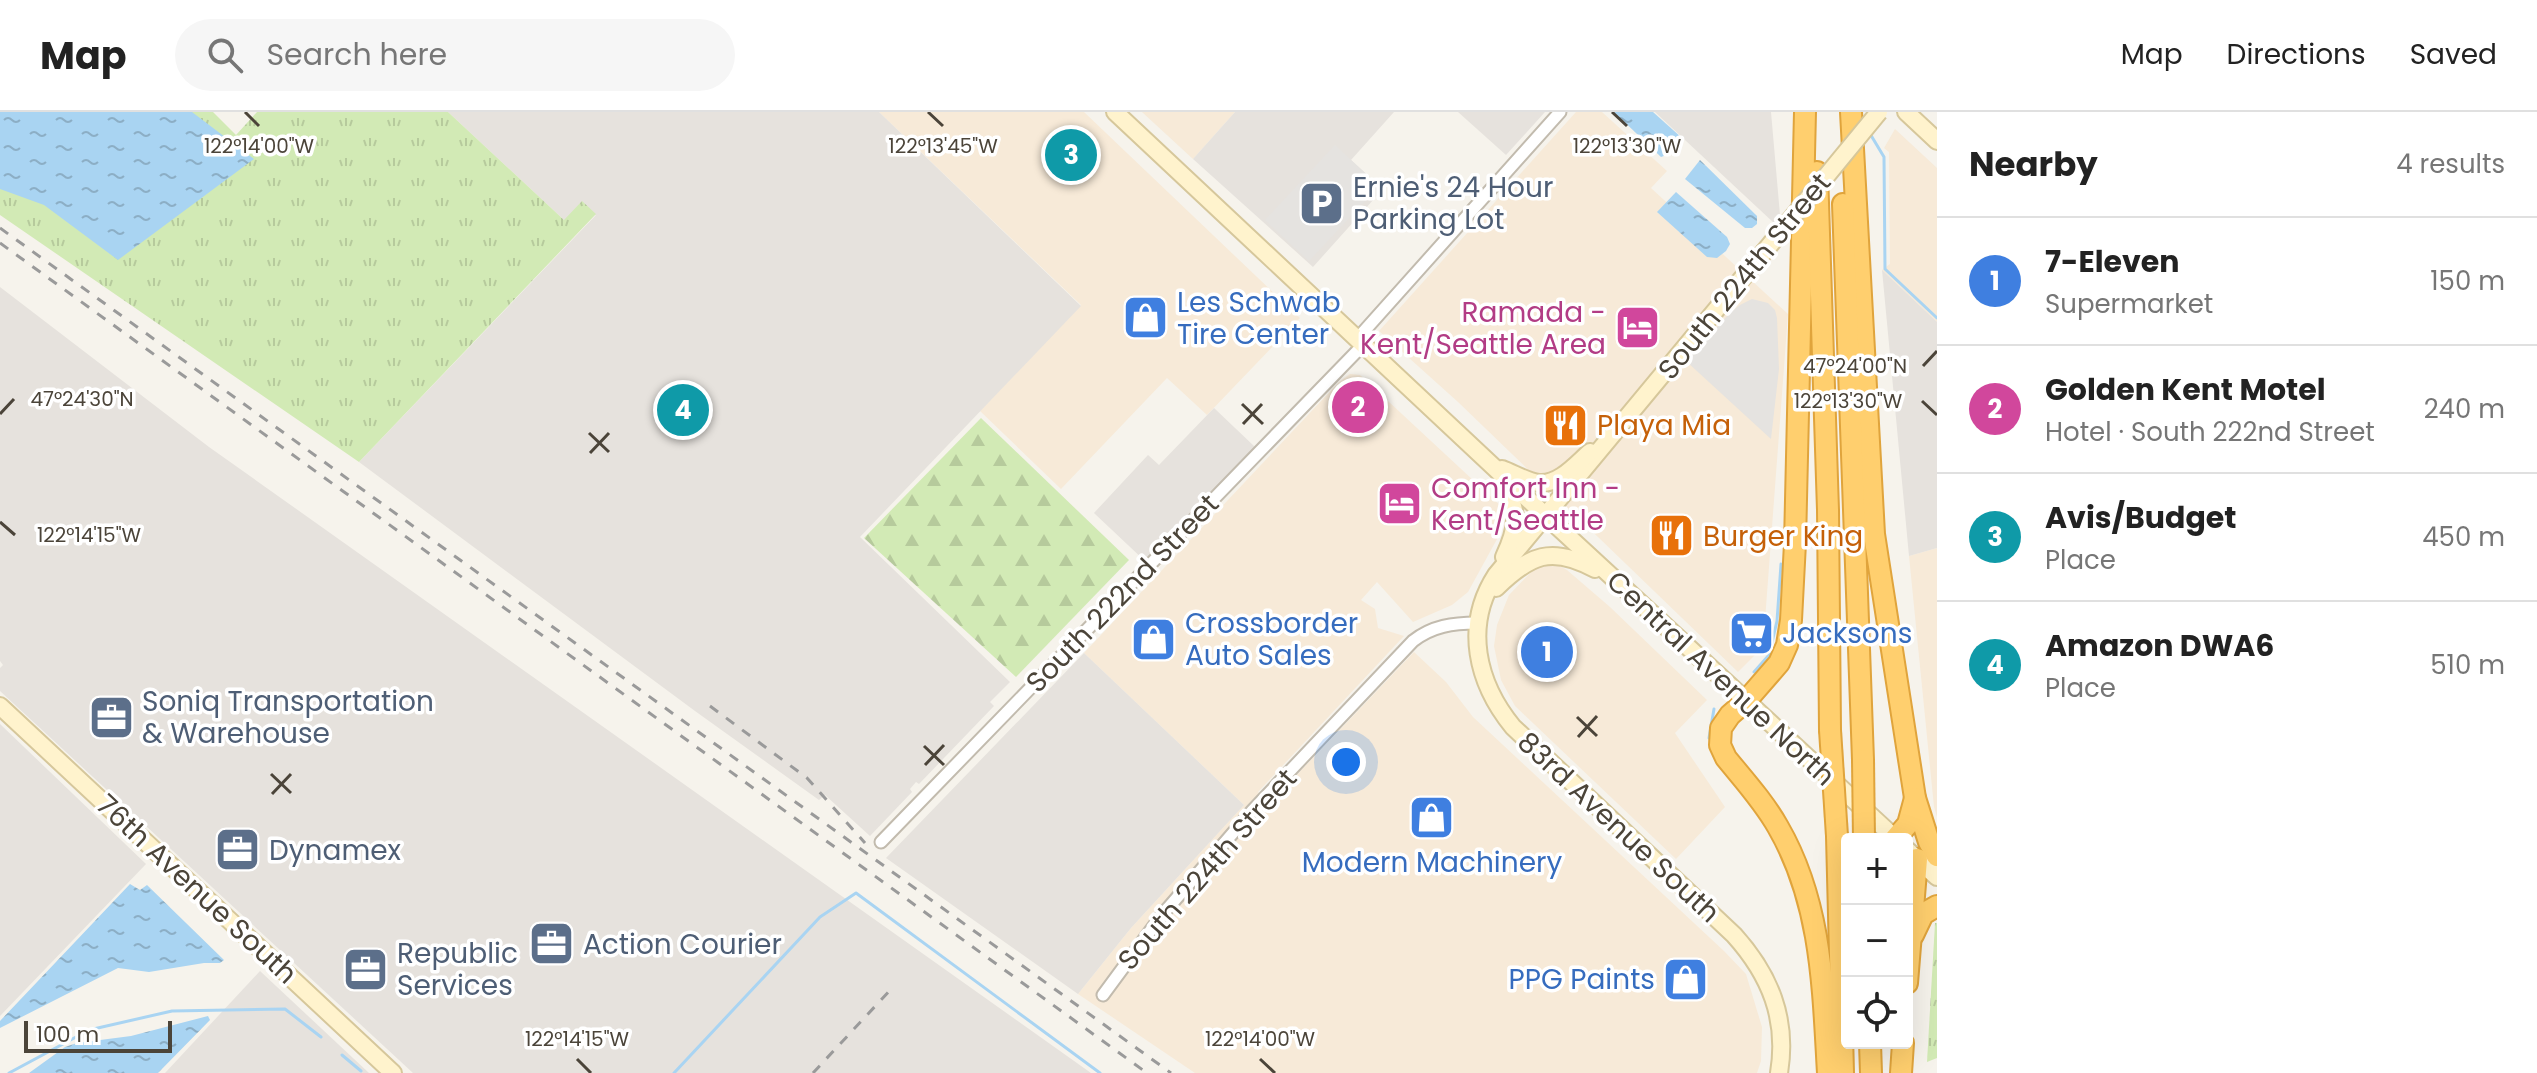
<!DOCTYPE html>
<html lang="en">
<head>
<meta charset="utf-8">
<style>
  body { margin:0; font-family:Poppins,sans-serif; background:#f6f6f6; color:#222 }
  .controls { position:absolute; right:24px; bottom:24px; display:grid; overflow:hidden; border-radius:8px; box-shadow:0 8px 32px #0002 }
  .controls button { width:72px; height:72px; display:grid; place-items:center; padding:0; border:0; border-bottom:2px solid #e0e0e0; background:#fff; color:#222; font:40px sans-serif }
  .scale { position:absolute; left:24px; bottom:20px; width:148px; box-sizing:border-box; padding-left:8px; border:4px solid #4b4439; border-top:0; font-size:22px; line-height:28px; white-space:nowrap; color:#4b4439; -webkit-text-stroke:6px #fff; paint-order:stroke }
  .you { position:absolute; left:1346px; top:650px; width:28px; height:28px; margin:-20px; border:6px solid #fff; border-radius:50%; background:#1a73e8; box-shadow:0 0 0 12px #1a73e833 }
  .badge { display:grid; place-items:center; width:52px; height:52px; border-radius:50%; background:#fc3f1d; color:#fff; font-size:26px; font-weight:700 }
  .pin { position:absolute; translate:-50% -50%; border:4px solid #fff; box-shadow:0 2px 8px #0006 }
  .list { margin:0; padding:0; list-style:none }
  h2 { display:flex; justify-content:space-between; align-items:center; height:104px; margin:0; padding:0 32px; font-size:34px }
  h2 small { font-size:26px; font-weight:400; color:#767676 }
  .list li { display:grid; grid-template-columns:52px 1fr auto; gap:24px; align-items:center; box-sizing:border-box; height:128px; padding:0 32px; border-top:2px solid #e0e0e0 }
  .list b { display:block; font-size:30px; white-space:nowrap }
  .list p { margin:0; font-size:26px; white-space:nowrap; color:#767676 }
  .list em { font-size:26px; font-style:normal; color:#767676 }
  .icon { flex:none; width:44px; height:44px; fill:none; stroke:currentColor; stroke-width:2; stroke-linecap:round; stroke-linejoin:round }
  .map { position:relative; flex:none; width:1937px; height:961px; overflow:hidden }
  header { display:flex; align-items:center; gap:48px; box-sizing:border-box; height:112px; padding:0 40px; background:#fff; border-bottom:2px solid #e0e0e0 }
  header strong { font-size:38px }
  nav { display:flex; gap:44px; margin-inline-start:auto; font-size:28px }
  .search { width:560px; height:72px; background:#f6f6f6; display:flex; align-items:center; gap:20px; box-sizing:border-box; padding:0 28px; border-radius:44px; color:#767676; font-size:30px }
  main { display:flex }
  aside { flex:1; background:#fff }
  .map>svg:first-child { display:block }
</style>
</head>
<body>
<header>
<strong>Map</strong>
<div class="search"><svg class="icon" aria-label="search" viewBox="0 0 24 24"><circle cx="10" cy="10" r="6"/><path d="M15 15l6 6"/></svg>Search here</div>
<nav><a>Map</a><a>Directions</a><a>Saved</a></nav>
</header>
<main>
<div class="map">
<svg width="1937" height="961" viewBox="0 0 1937 961">
  <defs>
    <pattern id="grass-tufts" width="24" height="20" patternUnits="userSpaceOnUse" patternTransform="scale(2)"><rect width="24" height="20" fill="#d2eab5"/><path d="M3 7l-1-3M5 7V3M7 7l1-3M15 17l-1-3M17 17v-4M19 17l1-3" fill="none" stroke="#b6ca9c"/></pattern>
    <pattern id="forest-firs" width="22" height="20" patternUnits="userSpaceOnUse" patternTransform="scale(2)"><rect width="22" height="20" fill="#d2eab5"/><path d="M5 1l3.5 6h-7zM16 11l3.5 6h-7z" fill="#b6ca9c"/></pattern>
    <pattern id="water-ripples" width="26" height="14" patternUnits="userSpaceOnUse" patternTransform="scale(2)"><rect width="26" height="14" fill="#a9d4f2"/><path d="M2 4q2-2 4 0t4 0M15 11q2-2 4 0t4 0" fill="none" stroke="#8caec5"/></pattern>
  </defs>
  <rect width="100%" height="100%" fill="#f6f3ec"/>
  <g fill="#f7ead8">
    <path d="M 879,0 L 1084,0 L 1300,206 L 1207,303 L 1167,266 L 1061,377 L 980,299 L 1081,193 Z"/>
    <path d="M 1142,0 L 1235,0 L 1193,47 Z"/>
    <path d="M 1576,0 L 1602,0 L 1667,59 L 1651,76 L 1788,202 L 1763,535 L 1738,560 L 1458,290 L 1379,219 Z"/>
    <path d="M 1895,17 L 1937,56 L 1937,210 L 1882,158 L 1890,152 L 1889,40 L 1884,36 Z"/>
    <path d="M 1350,262 L 1360,263 L 1502,395 L 1502,418 L 1468,480 L 1452,493 L 1413,510 L 1377,470 L 1361,488 L 1375,497 L 1378,516 L 1404,524 L 1258,680 L 1270,691 L 1414,540 L 1446,570 L 1473,605 L 1724,839 L 1746,862 L 1762,915 L 1761,949 L 1757,961 L 1195,961 L 1078,882 L 1131,816 L 1244,693 L 1084,541 L 1339,270 Z"/>
    <path d="M 1937,436 L 1937,705 L 1934,695 L 1909,444 Z"/>
    <path d="M 1556,452 L 1567,458 L 1610,495 L 1707,588 L 1675,621 L 1725,695 L 1676,747 L 1515,594 L 1501,568 L 1494,534 L 1497,513 L 1509,483 L 1535,456 Z"/>
  </g>
  <g fill="#e6e2dd">
    <path d="M 448,0 L 879,0 L 1081,194 L 860,425 L 1010,570 L 990,590 L 994,594 L 919,672 L 916,670 L 910,677 L 912,680 L 870,724 L 825,683 L 819,688 L 695,599 L 359,350 L 596,103 L 564,108 Z"/>
    <path d="M 1235,0 L 1394,0 L 1351,48 L 1383,77 L 1313,155 L 1193,47 Z"/>
    <path d="M 1458,0 L 1545,0 L 1506,43 Z"/>
    <path d="M 1655,0 L 1771,0 L 1780,103 L 1774,111 Z"/>
    <path d="M 1882,158 L 1937,210 L 1937,436 L 1909,444 Z"/>
    <path d="M 0,175 L 209,335 L 1091,961 L 413,961 L 0,579 L 0,556 L 3,553 L 0,549 Z"/>
    <path d="M 1214,296 L 1255,335 L 1146,450 L 1094,401 L 1148,343 L 1159,353 Z"/>
    <path d="M 1084,541 L 1244,693 L 1131,816 L 1078,882 L 886,746 Z"/>
    <path d="M 0,612 L 146,752 L 0,904 Z"/>
    <path d="M 260,859 L 369,961 L 165,961 Z"/>
  </g>
  <g fill="url(#grass-tufts)">
    <path d="M 0,0 L 213,0 L 236,23 L 257,0 L 448,0 L 564,108 L 582,89 L 596,102 L 359,350 L 0,103 Z"/>
    <path d="M 1935,811 L 1937,811 L 1937,946 L 1927,950 Z"/>
  </g>
  <path fill="url(#forest-firs)" d="M 981,306 L 1129,448 L 1016,565 L 864,426 Z"/>
  <g fill="#e5e3e0">
    <path d="M 1335,33 L 1379,74 L 1309,149 L 1265,108 Z"/>
    <path d="M 1752,187 L 1768,191 L 1775,198 L 1777,206 L 1779,257 L 1771,327 L 1686,249 L 1730,201 L 1740,193 Z"/>
  </g>
  <g fill="url(#water-ripples)">
    <path d="M 0,0 L 192,0 L 254,47 L 118,148 L 44,93 L 0,77 Z"/>
    <path d="M 1614,0 L 1653,0 L 1682,26 L 1677,39 L 1661,45 Z"/>
    <path d="M 1700,48 L 1757,104 L 1757,112 L 1752,116 L 1745,116 L 1685,67 Z"/>
    <path d="M 1676,80 L 1727,125 L 1730,132 L 1726,139 L 1717,146 L 1707,145 L 1657,100 Z"/>
    <path d="M 130,772 L 140,778 L 147,773 L 224,848 L 220,851 L 204,851 L 149,860 L 118,856 L 0,916 L 0,909 Z"/>
    <path d="M 208,904 L 210,908 L 158,961 L 29,961 L 65,935 L 77,931 L 131,924 Z"/>
  </g>
  <g fill="none" stroke-linecap="round" stroke-linejoin="round">
    <g stroke="#a9d4f2" stroke-width="3">
      <path d="M 1869,20 L 1884,45 L 1885,157 L 1937,206"/>
      <path d="M 1754,560 L 1769,543 L 1777,509 L 1781,452"/>
      <path d="M 1709,626 L 1714,597"/>
      <path d="M 342,943 L 361,959"/>
      <path d="M 9,961 L 89,918 L 172,899 L 285,897 L 321,925"/>
      <path d="M 674,961 L 820,805 L 856,781 L 1100,961"/>
    </g>
    <defs>
      <g id="street">
        <path d="M 1357,227 L 1560,0"/>
        <path d="M 881,730 L 1363,233"/>
        <path d="M 1103,883 L 1162,803 L 1252,699 L 1413,529 C 1432,514 1453,511 1477,511"/>
      </g>
      <g id="secondary">
        <path d="M 1115,0 L 1546,404 L 1896,727"/>
        <path d="M 1906,0 L 1937,29"/>
        <path d="M 1764,140 L 1496,463 C 1463,514 1477,571 1513,615 L 1734,823 C 1770,863 1788,907 1779,961"/>
        <path d="M 1502,357 C 1513,361 1528,370 1539,371 C 1559,373 1577,351 1590,340"/>
        <path d="M 1502,369 C 1519,399 1519,413 1504,445"/>
        <path d="M 1496,476 C 1530,443 1551,433 1595,457"/>
        <path d="M 0,594 L 393,961"/>
        <path d="M 1907,738 L 1937,765"/>
      </g>
      <g id="highway">
        <path d="M 1805,0 L 1795,431 L 1791,508 L 1787,533 L 1779,551 L 1746,589 L 1730,603 L 1721,616 L 1720,633 L 1726,646 C 1744,668 1764,690 1778,715 C 1822,791 1823,876 1828,961"/>
        <path d="M 1851,0 L 1874,422 L 1915,686 L 1929,730 L 1937,744"/>
        <path d="M 1817,60 L 1828,398 L 1830,618"/>
        <path d="M 1843,92 L 1863,648"/>
        <path d="M 1837,724 L 1843,961"/>
        <path d="M 1895,727 L 1908,712 L 1915,686"/>
        <path d="M 1913,823 L 1923,802 L 1937,794"/>
        <path d="M 1907,871 L 1917,747"/>
        <path d="M 1870,931 L 1871,961"/>
        <path d="M 1901,961 L 1903,931"/>
      </g>
    </defs>
    <use href="#street" stroke="#c2bbae" stroke-width="15"/>
    <use href="#secondary" stroke="#d6c79b" stroke-width="20"/>
    <use href="#highway" stroke="#e0a43c" stroke-width="24"/>
    <use href="#street" stroke="#fff" stroke-width="11"/>
    <use href="#secondary" stroke="#fff3cd" stroke-width="16"/>
    <use href="#highway" stroke="#ffcf6e" stroke-width="20"/>
    <g stroke="#9a9a9a" stroke-width="3" stroke-dasharray="10 10" stroke-linecap="butt">
      <path d="M 0,116 L 1171,961"/>
      <path d="M 0,131 L 1147,961"/>
      <path d="M 710,594 L 807,666 L 865,731"/>
      <path d="M 813,961 L 894,874"/>
    </g>
    <defs>
      <path id="secondary-bridge" d="M 1764,140 L 1879,0"/>
      <g id="highway-bridge">
        <path d="M 1830,618 L 1837,724"/>
        <path d="M 1863,648 L 1864,727"/>
      </g>
    </defs>
    <use href="#secondary-bridge" stroke="#d6c79b" stroke-width="20" stroke-linecap="butt"/>
    <use href="#highway-bridge" stroke="#e0a43c" stroke-width="24" stroke-linecap="butt"/>
    <use href="#secondary-bridge" stroke="#fff3cd" stroke-width="16"/>
    <use href="#highway-bridge" stroke="#ffcf6e" stroke-width="20"/>
  </g>
  <path fill="none" stroke="#4b4439" stroke-width="3" d="M 245,0 L 259,14M 928,0 L 943,14M 1612,0 L 1627,14M 1923,254 L 1937,239M 1922,289 L 1937,303M 1242,292 L 1263,312M 0,302 L 14,287M 1243,312 L 1262,292M 589,321 L 609,340M 590,341 L 609,321M 0,410 L 15,423M 1577,605 L 1597,624M 1578,625 L 1597,604M 924,634 L 944,653M 925,653 L 944,633M 271,662 L 291,681M 272,682 L 291,662M 577,947 L 591,961M 1260,947 L 1275,961"/>
  <defs>
    <symbol id="parking-square" viewBox="-11 -11 22 22"><rect x="-9" y="-9" width="18" height="18" rx="4" fill="#5c6f8a" stroke="#fff"/><path d="M-3.5-5.5H1a3.5 3.5 0 0 1 0 7H-1V5.5H-3.5ZM-1-3.4V-.6H.8a1.4 1.4 0 0 0 0-2.8Z" fill="#fff"/></symbol>
    <symbol id="shop-square" viewBox="-11 -11 22 22"><rect x="-9" y="-9" width="18" height="18" rx="4" fill="#3f7fe0" stroke="#fff"/><path d="M-5-2.5h2.3a2.7 3.5 0 0 1 5.4 0H5L5.5 6h-11ZM-1.5-2.5h3a1.5 2.3 0 0 0-3 0Z" fill="#fff"/></symbol>
    <symbol id="hotel-square" viewBox="-11 -11 22 22"><rect x="-9" y="-9" width="18" height="18" rx="4" fill="#d1479c" stroke="#fff"/><path d="M-6-4.5h1.5V1H6V5H4.5V3h-9V5H-6ZM-4 0a1.8 1.8 0 1 1 3.6 0ZM.5 0V-2.5h3Q6-2.5 6 0Z" fill="#fff"/></symbol>
    <symbol id="restaurant-square" viewBox="-11 -11 22 22"><rect x="-9" y="-9" width="18" height="18" rx="4" fill="#e8710a" stroke="#fff"/><path d="M-5-6h1v4h1v-4h1v4h1v-4h1v5L-1.5 .5V6h-2V.5L-5-1ZM5-6V6H3V1.5H1.5Q1.5-4 5-6Z" fill="#fff"/></symbol>
    <symbol id="supermarket-square" viewBox="-11 -11 22 22"><rect x="-9" y="-9" width="18" height="18" rx="4" fill="#3f7fe0" stroke="#fff"/><path d="M-6-5.5h2.5l.6 2H6L4.5 2H-2.5L-4.4-4H-6ZM-1.5 3.2a1.3 1.3 0 1 0 .1 0ZM3 3.2a1.3 1.3 0 1 0 .1 0Z" fill="#fff"/></symbol>
    <symbol id="office-square" viewBox="-11 -11 22 22"><rect x="-9" y="-9" width="18" height="18" rx="4" fill="#5c6f8a" stroke="#fff"/><path d="M-6-3h4V-5.5h4V-3h4V5H-6ZM-1-4.5V-3h2v-1.5ZM-6 0V1H6V0Z" fill="#fff"/></symbol>
  </defs>
  <g fill-rule="evenodd">
    <use href="#parking-square" x="1296" y="66" width="51" height="51"/>
    <use href="#shop-square" x="1120" y="180" width="51" height="51"/>
    <use href="#hotel-square" x="1612" y="190" width="51" height="51"/>
    <use href="#restaurant-square" x="1540" y="288" width="51" height="51"/>
    <use href="#hotel-square" x="1374" y="366" width="51" height="51"/>
    <use href="#restaurant-square" x="1646" y="398" width="51" height="51"/>
    <use href="#supermarket-square" x="1726" y="496" width="51" height="51"/>
    <use href="#shop-square" x="1128" y="502" width="51" height="51"/>
    <use href="#office-square" x="86" y="580" width="51" height="51"/>
    <use href="#shop-square" x="1406" y="680" width="51" height="51"/>
    <use href="#office-square" x="212" y="712" width="51" height="51"/>
    <use href="#office-square" x="526" y="806" width="51" height="51"/>
    <use href="#office-square" x="340" y="832" width="51" height="51"/>
    <use href="#shop-square" x="1660" y="842" width="51" height="51"/>
  </g>
  <g text-anchor="middle" stroke-width="7" stroke-linejoin="round" paint-order="stroke">
    <g font-size="28" fill="#4e5e75" stroke="#fff" text-anchor="start">
      <text x="1353" y="85">Ernie's 24 Hour<tspan x="1353" dy="32">Parking Lot</tspan></text>
      <text x="142" y="599">Soniq Transportation<tspan x="142" dy="32">&amp; Warehouse</tspan></text>
      <text x="269" y="748">Dynamex</text>
      <text x="583" y="842">Action Courier</text>
      <text x="397" y="851">Republic<tspan x="397" dy="32">Services</tspan></text>
    </g>
    <g font-size="28" fill="#4b4439" stroke="#fff">
      <text transform="translate(1744 164) rotate(-51)" y="10">South 224th Street</text>
      <text transform="translate(1122 481) rotate(-46)" y="10">South 222nd Street</text>
      <text transform="translate(1721 566) rotate(43)" y="10">Central Avenue North</text>
      <text transform="translate(1619 715) rotate(43)" y="10">83rd Avenue South</text>
      <text transform="translate(1207 757) rotate(-49)" y="10">South 224th Street</text>
      <text transform="translate(197 777) rotate(43)" y="10">76th Avenue South</text>
    </g>
    <g font-size="28" fill="#366cbe" stroke="#fff" text-anchor="start">
      <text x="1177" y="200">Les Schwab<tspan x="1177" dy="32">Tire Center</tspan></text>
      <text x="1185" y="521">Crossborder<tspan x="1185" dy="32">Auto Sales</tspan></text>
      <text x="1782" y="531">Jacksons</text>
      <text x="1432" y="760" text-anchor="middle">Modern Machinery</text>
      <text x="1655" y="877" text-anchor="end">PPG Paints</text>
    </g>
    <g font-size="28" fill="#b23c85" stroke="#fff" text-anchor="end">
      <text x="1606" y="210">Ramada -<tspan x="1606" dy="32">Kent/Seattle Area</tspan></text>
      <text x="1431" y="386" text-anchor="start">Comfort Inn -<tspan x="1431" dy="32">Kent/Seattle</tspan></text>
    </g>
    <g font-size="28" fill="#c56008" stroke="#fff" text-anchor="start">
      <text x="1597" y="323">Playa Mia</text>
      <text x="1703" y="434">Burger King</text>
    </g>
  </g>
  <g font-size="20" text-anchor="middle" fill="#4b4439" stroke="#fff" stroke-width="7" stroke-linejoin="round" paint-order="stroke">
    <text x="259" y="41">122°14'00"W</text>
    <text x="943" y="41">122°13'45"W</text>
    <text x="1627" y="41">122°13'30"W</text>
    <text x="1855" y="261">47°24'00"N</text>
    <text x="82" y="294">47°24'30"N</text>
    <text x="1848" y="296">122°13'30"W</text>
    <text x="89" y="430">122°14'15"W</text>
    <text x="577" y="934">122°14'15"W</text>
    <text x="1260" y="934">122°14'00"W</text>
  </g>
</svg>
<div class="controls">
<button>+</button>
<button>−</button>
<button><svg class="icon" aria-label="locate" viewBox="0 0 24 24"><circle cx="12" cy="12" r="6"/><path d="M12 2v4M12 18v4M2 12h4M18 12h4"/></svg></button>
</div>
<div class="scale">100 m</div>
<div class="you"></div>
<div class="pin badge" style="left:1547px;top:540px;background:#3f7fe0">1</div>
<div class="pin badge" style="left:1358px;top:295px;background:#d1479c">2</div>
<div class="pin badge" style="left:1071px;top:43px;background:#0f9aa8">3</div>
<div class="pin badge" style="left:683px;top:298px;background:#0f9aa8">4</div>
</div>
<aside>
<h2>Nearby<small>4 results</small></h2>
<ul class="list">
<li><span class="badge" style="background:#3f7fe0">1</span><div><b>7-Eleven</b><p>Supermarket</p></div><em>150 m</em></li>
<li><span class="badge" style="background:#d1479c">2</span><div><b>Golden Kent Motel</b><p>Hotel · South 222nd Street</p></div><em>240 m</em></li>
<li><span class="badge" style="background:#0f9aa8">3</span><div><b>Avis/Budget</b><p>Place</p></div><em>450 m</em></li>
<li><span class="badge" style="background:#0f9aa8">4</span><div><b>Amazon DWA6</b><p>Place</p></div><em>510 m</em></li>
</ul>
</aside>
</main>
</body>
</html>
